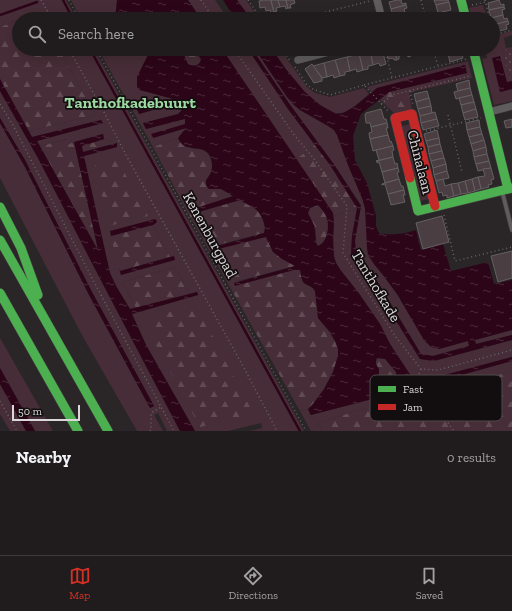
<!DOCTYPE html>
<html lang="en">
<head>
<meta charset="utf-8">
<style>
  body { margin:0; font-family:"Zilla Slab",serif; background:#2d292a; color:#f1f3f6 }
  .scale { position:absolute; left:12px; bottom:10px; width:68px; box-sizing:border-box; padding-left:4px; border:2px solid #dcd7d8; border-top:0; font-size:11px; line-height:14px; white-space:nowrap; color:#dcd7d8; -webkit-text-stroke:3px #120e0f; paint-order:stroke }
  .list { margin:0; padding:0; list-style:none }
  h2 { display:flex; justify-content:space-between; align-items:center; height:52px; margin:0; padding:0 16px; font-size:17px }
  h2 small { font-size:13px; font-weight:400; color:#a2a1a4 }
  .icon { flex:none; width:22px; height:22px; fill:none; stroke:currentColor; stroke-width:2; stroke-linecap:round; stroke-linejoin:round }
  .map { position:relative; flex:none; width:512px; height:431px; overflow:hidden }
  .search { position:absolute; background:#201c1d; box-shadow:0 4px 16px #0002; left:12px; right:12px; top:12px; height:44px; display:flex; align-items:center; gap:10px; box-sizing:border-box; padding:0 14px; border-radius:22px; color:#a2a1a4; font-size:15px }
  .sheet { height:124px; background:#201c1d }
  nav { display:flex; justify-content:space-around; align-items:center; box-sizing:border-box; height:56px; border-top:1px solid #3d3a3b; background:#201c1d; font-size:11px; color:#a2a1a4 }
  nav a { display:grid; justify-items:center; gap:2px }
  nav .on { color:#d93025 }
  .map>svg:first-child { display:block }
</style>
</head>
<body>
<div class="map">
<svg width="512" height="431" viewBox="0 0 512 431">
  <defs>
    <pattern id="forest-firs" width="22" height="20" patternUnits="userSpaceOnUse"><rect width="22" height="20" fill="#472d37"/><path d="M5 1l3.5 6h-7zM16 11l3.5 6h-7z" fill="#614b53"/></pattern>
    <pattern id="park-dots" width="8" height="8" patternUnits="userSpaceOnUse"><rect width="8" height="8" fill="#472d37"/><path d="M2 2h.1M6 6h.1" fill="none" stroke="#614b53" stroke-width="1.8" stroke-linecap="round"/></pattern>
    <pattern id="water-ripples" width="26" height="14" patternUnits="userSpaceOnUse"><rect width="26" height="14" fill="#2c0518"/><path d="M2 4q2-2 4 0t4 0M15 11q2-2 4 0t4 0" fill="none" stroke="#4a2939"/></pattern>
  </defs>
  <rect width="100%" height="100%" fill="#2a2527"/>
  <g fill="#472d37" fill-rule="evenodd">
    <path d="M 0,0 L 66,0 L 77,19 L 43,19 L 39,12 L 0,27 Z"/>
    <path d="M 71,0 L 117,0 L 116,11 L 113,19 L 81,19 Z"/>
    <path d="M 188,0 L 215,0 L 228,19 L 201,19 Z"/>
    <path d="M 237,0 L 246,0 L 259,19 L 251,19 Z"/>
    <path d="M 483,5 L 487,19 L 472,19 L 469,8 Z"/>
    <path d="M 512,31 L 512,35 L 504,38 L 506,48 L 512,47 L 512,49 L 503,51 L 509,78 L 512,77 L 512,81 L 507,83 L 500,92 L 512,89 L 512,101 L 494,105 L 482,59 L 487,58 L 486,52 L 481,53 L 480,49 L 493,49 L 493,36 Z"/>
    <path d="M 59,49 L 94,49 L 304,431 L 250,431 L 262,428 L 261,423 L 228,431 L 195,431 L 146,345 L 132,314 L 198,295 L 198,294 L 197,292 L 190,294 L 175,267 L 123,282 L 136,308 L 130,309 L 116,286 L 110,273 L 83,156 L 93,154 L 117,143 L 104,139 L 103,134 L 68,144 L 67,139 L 40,146 L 37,141 L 103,123 L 101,120 L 32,137 L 29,131 L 95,115 ZM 155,219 L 156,223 L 153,225 L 170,257 L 174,256 L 121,275 L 118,267 Z"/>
    <path d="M 98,49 L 151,49 L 137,77 L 137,87 L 140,90 L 174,99 L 137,110 L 139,114 L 178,103 L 182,110 L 178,114 L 143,123 L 146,129 L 185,118 L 185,124 L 153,138 L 186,128 L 178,138 L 153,147 Z"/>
    <path d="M 222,49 L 248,49 L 288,109 L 315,145 L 296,159 Z"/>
    <path d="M 252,49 L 255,49 L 287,97 L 294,105 L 300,110 L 328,126 L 334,130 L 337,135 L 348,165 L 362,198 L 365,208 L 367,221 L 374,264 L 383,275 L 397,294 L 424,340 L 439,349 L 468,341 L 469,346 L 433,356 L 421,354 L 377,281 L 356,255 L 355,240 L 361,205 L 333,163 L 291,106 Z"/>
    <path d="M 272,49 L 280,49 L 307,87 L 315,93 L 330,97 L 364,88 L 369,94 C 362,100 349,112 341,113 C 336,114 333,112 329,110 C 304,98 287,71 272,49 Z"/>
    <path d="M 468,61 L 472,78 L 416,91 L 414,86 L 466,73 L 465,65 L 377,88 L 372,92 L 367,87 Z"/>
    <path d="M 0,91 L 38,158 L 95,269 L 180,431 L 167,431 L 158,413 L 154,415 L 163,431 L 137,431 L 83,337 L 0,178 L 0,123 L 25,167 L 89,295 L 150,408 L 154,406 L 92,292 L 25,160 L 0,118 Z"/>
    <path d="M 410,124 L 429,199 L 421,201 L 402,126 Z"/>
    <path d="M 357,208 L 352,236 L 351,255 L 383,300 L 420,359 L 434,361 L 512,340 L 512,357 L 422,381 L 425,385 L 512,361 L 512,371 L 447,390 L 359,410 L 318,423 L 322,431 L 311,431 L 300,411 L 308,409 L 310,415 L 418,386 L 415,385 L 411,376 L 390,344 L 380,324 L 358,292 L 342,272 L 336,263 L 334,256 L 333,248 L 334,222 L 333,216 Z"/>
    <path d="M 512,330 L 512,335 L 476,344 L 475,340 Z"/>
    <path d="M 0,338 L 53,431 L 35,431 L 0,368 Z"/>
    <path d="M 0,384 L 26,431 L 10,431 L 0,414 Z"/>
  </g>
  <g fill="url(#forest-firs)">
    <path d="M 19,20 L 19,49 L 59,49 L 95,115 L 29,131 L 0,79 L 0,27 Z"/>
    <path d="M 183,49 L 195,49 C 195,53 199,56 201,59 C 200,66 194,67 188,64 L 185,58 Z"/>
    <path d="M 414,86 L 416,91 L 409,93 L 412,109 L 395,114 L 380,100 L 389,92 Z"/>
    <path d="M 178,138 C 180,141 181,144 184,146 C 189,149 197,148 203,150 C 210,153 214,164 211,172 C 210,175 207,178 206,180 L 209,189 L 221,189 L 234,197 L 193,209 L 195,213 L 240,200 C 244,203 250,205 254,208 C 261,212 267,226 264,233 L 214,246 L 266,237 L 273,252 L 295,266 L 234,282 L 294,270 L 300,270 C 301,274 301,280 304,283 C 308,286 312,286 315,291 L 318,318 L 329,331 L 335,341 L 338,349 L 338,356 L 333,372 L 324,389 L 313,404 L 308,409 L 300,411 L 188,213 L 153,147 Z"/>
    <path d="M 68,139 L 69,144 L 74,142 L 99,252 L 40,146 Z"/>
    <path d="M 104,139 L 116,143 L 83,152 L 81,146 Z"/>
    <path d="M 315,145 L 330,165 L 357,208 L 333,216 L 333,213 L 327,204 L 296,159 Z"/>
    <path d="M 115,155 L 148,216 L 109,226 L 94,160 Z"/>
    <path d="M 318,205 C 321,208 324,211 326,215 C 330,224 329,242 318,246 L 316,243 L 316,237 L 308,213 L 310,208 Z"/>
    <path d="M 153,225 L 170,257 L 120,271 L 118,267 L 111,236 Z"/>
    <path d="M 175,267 L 190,294 L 136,308 L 123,282 Z"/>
    <path d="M 196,305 L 253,413 L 200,427 L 142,319 Z"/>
    <path d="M 378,358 L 385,359 L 396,372 L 396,380 L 383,389 L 377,389 L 377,379 L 379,376 C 377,370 373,362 378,358 Z"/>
    <path d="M 512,371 L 512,431 L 322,431 L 318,423 L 359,410 L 447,390 Z"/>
  </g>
  <path fill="url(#park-dots)" d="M 512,49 L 512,77 L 509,78 L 503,51 Z"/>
  <g fill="url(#water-ripples)" fill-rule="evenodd">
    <path d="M 117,0 L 188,0 L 201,19 L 113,19 L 116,11 Z"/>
    <path d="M 223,0 L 237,0 L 251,19 L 235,19 Z"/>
    <path d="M 151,49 L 183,49 L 185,58 L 188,64 C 194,67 200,66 201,59 L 196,53 L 195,49 L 222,49 L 333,213 L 334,222 L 333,238 L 334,256 L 336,263 L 342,272 L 358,292 L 380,324 L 390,344 L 411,376 L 415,385 L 419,387 L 311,415 L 308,409 L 313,404 L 324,389 L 333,372 L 338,356 L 338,349 L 335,341 L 329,331 L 318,318 L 315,291 C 312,286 308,286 304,283 C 301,280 301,274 300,270 L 294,270 L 235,286 L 234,283 L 295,266 L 282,259 L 273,252 L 266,237 L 215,250 L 214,247 L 264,233 C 267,226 261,212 254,208 C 250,205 244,203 240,200 L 195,213 L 193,209 L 233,196 L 221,189 L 209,189 C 202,181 208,180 211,172 C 213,167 212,161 210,156 C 204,143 184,154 178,138 L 186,128 L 153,138 L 151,134 L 185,124 L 185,119 L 146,129 L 143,123 L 178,114 L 182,110 L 178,103 L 139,114 L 137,109 L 173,99 L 140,90 L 137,87 L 137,77 ZM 318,205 C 321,208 324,212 326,216 C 330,225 328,242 318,246 L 316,243 L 315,227 L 308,213 L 310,208 ZM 378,358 L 385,359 L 396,372 L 396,380 L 383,389 L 377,389 L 377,379 L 379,375 L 379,369 L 376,364 L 376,359 Z"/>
    <path d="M 248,49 L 252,49 L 291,106 L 333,163 L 361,206 L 355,240 L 356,255 L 377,281 L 421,354 L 433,356 L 469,346 L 468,341 L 439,349 L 431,347 L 424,340 L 397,294 L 383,275 L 374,264 L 368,255 L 367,248 L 365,208 L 362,198 L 348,165 L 337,135 L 334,130 L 328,126 L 300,110 L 294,105 L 287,97 L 255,49 L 272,49 L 285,68 L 305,92 L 320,105 L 336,114 L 343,113 L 354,107 L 377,88 L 465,65 L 467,73 L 389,92 L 361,114 L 353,136 L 355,160 L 367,183 L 376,216 L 376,226 L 379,233 C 392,236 404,234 416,230 L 421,250 L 443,244 L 451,271 L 488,262 L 494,284 L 512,280 L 512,330 L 475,340 L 476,344 L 512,335 L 512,340 L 434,361 L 420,359 L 383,300 L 351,255 L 352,236 L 357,208 L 330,165 L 288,109 Z"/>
    <path d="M 500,56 L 507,82 L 512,81 L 512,89 L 500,92 L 492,58 Z"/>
    <path d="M 0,79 L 32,137 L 101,120 L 103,123 L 37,141 L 98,250 L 74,142 L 103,134 L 104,139 L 82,146 L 83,152 L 117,143 L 117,147 L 84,156 L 110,273 L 116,286 L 130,309 L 197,292 L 198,295 L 132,314 L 146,345 L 195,431 L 180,431 L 95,269 L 38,158 L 0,91 Z"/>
    <path d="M 0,118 L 25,160 L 92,292 L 154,406 L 150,408 L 89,295 L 25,167 L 0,123 Z"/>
    <path d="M 155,219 L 157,221 L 156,223 L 153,225 L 111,236 L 110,231 Z"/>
    <path d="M 174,256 L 175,260 L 121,275 L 120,271 Z"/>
    <path d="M 512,357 L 512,361 L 425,385 L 422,383 L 422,381 Z"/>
    <path d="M 0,368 L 35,431 L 26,431 L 0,384 Z"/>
  </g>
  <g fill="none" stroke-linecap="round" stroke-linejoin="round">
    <g stroke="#2c0518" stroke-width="2.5">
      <path d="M 63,0 L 73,19"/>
      <path d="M 0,15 L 37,2"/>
      <path d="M 90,49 L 300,431"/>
    </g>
  </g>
  <g fill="#4a3e42" stroke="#646061">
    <path d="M 263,0 L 271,0 L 274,12 L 271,13 L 270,10 L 266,11 L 265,7 L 260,8 L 259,1 Z"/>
    <path d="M 271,0 L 278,0 L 280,7 L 276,8 L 277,11 L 274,12 Z"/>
    <path d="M 278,0 L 286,0 L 288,8 L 286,9 L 285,6 L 280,7 Z"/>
    <path d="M 286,0 L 294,0 L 295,3 L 290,5 L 291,8 L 288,8 Z"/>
    <path d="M 397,0 L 401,0 L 402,4 L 406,3 L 406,5 L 391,9 L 389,2 Z"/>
    <path d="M 434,0 L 448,0 L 449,2 L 436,5 Z"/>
    <path d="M 499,0 L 501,5 L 504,4 L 504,7 L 489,10 L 488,3 Z"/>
    <path d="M 449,2 L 451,10 L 438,13 L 436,5 Z"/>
    <path d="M 406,5 L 407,8 L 404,9 L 405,13 L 393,16 L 391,9 Z"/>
    <path d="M 504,7 L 505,9 L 502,10 L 503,15 L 491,18 L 489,10 Z"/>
    <path d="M 405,13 L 406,18 L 409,17 L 410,19 L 394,19 L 393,16 Z"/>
    <path d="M 503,15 L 504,19 L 507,18 L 508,21 L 493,25 L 493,19 L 492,19 L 491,18 Z"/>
    <path d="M 508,21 L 509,24 L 506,25 L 507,29 L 495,32 L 493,25 Z"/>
    <path d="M 380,49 L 382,49 L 386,64 L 380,66 L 379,63 L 373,65 L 370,51 Z"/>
    <path d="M 386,49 L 394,49 L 397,60 L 394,60 L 393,58 L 388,59 Z"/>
    <path d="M 394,49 L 401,49 L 403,55 L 399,56 L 399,59 L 397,60 Z"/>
    <path d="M 401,49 L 409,49 L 411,56 L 408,57 L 407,54 L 403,55 Z"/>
    <path d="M 447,49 L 461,49 L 461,51 L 448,54 Z"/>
    <path d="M 370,51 L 373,65 L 368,66 L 368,69 L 363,70 L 359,54 Z"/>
    <path d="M 461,51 L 463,58 L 450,62 L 448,54 Z"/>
    <path d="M 359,54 L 363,70 L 357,72 L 356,69 L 350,71 L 347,57 Z"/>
    <path d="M 347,57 L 350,71 L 345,72 L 345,75 L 340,76 L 335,60 Z"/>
    <path d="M 335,60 L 340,76 L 334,78 L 333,75 L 327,77 L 324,63 Z"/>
    <path d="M 324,63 L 327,77 L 322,78 L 313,66 Z"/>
    <path d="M 312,64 L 322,78 L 322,81 L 314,83 L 305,69 Z"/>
    <path d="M 469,80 L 470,88 L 458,91 L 456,84 Z"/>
    <path d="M 470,88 L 472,95 L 456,99 L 454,92 Z"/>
    <path d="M 427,91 L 429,98 L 416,102 L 414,94 Z"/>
    <path d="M 472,95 L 474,102 L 461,105 L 459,98 Z"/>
    <path d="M 429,98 L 431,106 L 418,109 L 416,102 Z"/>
    <path d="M 474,102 L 476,109 L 463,113 L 461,105 Z"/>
    <path d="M 431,106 L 432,113 L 420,116 L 418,109 Z"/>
    <path d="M 381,109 L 384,119 L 386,119 L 387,123 L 371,127 L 370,123 L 366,123 L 365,115 L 366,113 Z"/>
    <path d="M 476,109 L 478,117 L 465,120 L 463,113 Z"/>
    <path d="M 435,112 L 437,119 L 421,123 L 420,116 Z"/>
    <path d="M 437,119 L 439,126 L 423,130 L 421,123 Z"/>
    <path d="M 512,119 L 512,127 L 506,128 L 504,121 Z"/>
    <path d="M 479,120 L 480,127 L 467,130 L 466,123 Z"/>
    <path d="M 387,123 L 388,128 L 386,128 L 388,135 L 370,139 L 369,133 L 372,132 L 371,127 Z"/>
    <path d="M 480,127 L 482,134 L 469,137 L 467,130 Z"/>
    <path d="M 437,130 L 439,138 L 426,141 L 424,134 Z"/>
    <path d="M 482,134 L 484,140 L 471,144 L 469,137 Z"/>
    <path d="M 388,135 L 390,142 L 391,141 L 393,146 L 373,151 L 370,139 Z"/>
    <path d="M 439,138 L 440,144 L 428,147 L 426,141 Z"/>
    <path d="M 484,140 L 486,147 L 473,151 L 471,144 Z"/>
    <path d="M 440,144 L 442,151 L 429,154 L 428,147 Z"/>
    <path d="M 393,146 L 394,150 L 392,151 L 393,157 L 377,161 L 376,161 L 379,160 L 376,150 Z"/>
    <path d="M 486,147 L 487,154 L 474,157 L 473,151 Z"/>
    <path d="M 442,151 L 444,158 L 431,161 L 429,154 Z"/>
    <path d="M 487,154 L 489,161 L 476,164 L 474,157 Z"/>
    <path d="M 393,157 L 395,164 L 397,163 L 398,168 L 382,172 L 379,162 L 377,163 L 377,161 Z"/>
    <path d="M 444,158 L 446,164 L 433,168 L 431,161 Z"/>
    <path d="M 489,161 L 491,168 L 478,171 L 476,164 Z"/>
    <path d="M 446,164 L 447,171 L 434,175 L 433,168 Z"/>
    <path d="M 398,168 L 399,172 L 397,173 L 399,179 L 385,183 L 382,172 Z"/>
    <path d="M 491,168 L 494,179 L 491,180 L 492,184 L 488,185 L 489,187 L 481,189 L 478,177 L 485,176 L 483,169 Z"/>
    <path d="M 447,171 L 449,178 L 436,181 L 434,175 Z"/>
    <path d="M 478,177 L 481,189 L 475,191 L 472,179 Z"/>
    <path d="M 399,179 L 401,186 L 403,186 L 404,190 L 388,194 L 385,184 L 382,185 L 382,184 Z"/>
    <path d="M 443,179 L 445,186 L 451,184 L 454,196 L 447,198 L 447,195 L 443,196 L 442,192 L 439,193 L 436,181 Z"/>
    <path d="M 472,179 L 475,191 L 468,193 L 465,181 Z"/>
    <path d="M 465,181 L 468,193 L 461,194 L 458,183 Z"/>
    <path d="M 458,183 L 461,194 L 454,196 L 451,184 Z"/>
    <path d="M 404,190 L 405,195 L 403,195 L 405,202 L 391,205 L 388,194 Z"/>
    <path d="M 442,216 L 449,242 L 423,249 L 416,223 Z"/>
    <path d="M 512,251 L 512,278 L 498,282 L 491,256 Z"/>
  </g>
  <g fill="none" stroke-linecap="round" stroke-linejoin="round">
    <defs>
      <path id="lane" d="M 502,191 L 512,230"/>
      <g id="street">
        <path d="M 377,0 L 382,19"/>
        <path d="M 456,19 L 465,17"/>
        <path d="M 298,60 L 340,49"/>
        <path d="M 489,112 L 512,106"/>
      </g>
      <g id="fast">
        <path d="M 461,0 L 466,19"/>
        <path d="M 473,49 L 508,189"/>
        <path d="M 410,178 L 418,211 L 512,188"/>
        <path d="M 0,207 L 21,248 L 38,295"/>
        <path d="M 0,240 L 108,431"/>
        <path d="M 0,293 L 78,431"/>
      </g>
      <path id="jam" d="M 410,178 L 395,118 L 412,114 L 435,206"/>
    </defs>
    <use href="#lane" stroke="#474344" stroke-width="5"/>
    <use href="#street" stroke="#474344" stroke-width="8"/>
    <use href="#fast" stroke="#474344" stroke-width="10"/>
    <use href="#jam" stroke="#474344" stroke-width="10"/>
    <g stroke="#676465" stroke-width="1.5" stroke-dasharray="1 3" stroke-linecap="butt">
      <path d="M 41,0 L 52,19"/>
      <path d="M 69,0 L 79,19"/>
      <path d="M 201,0 L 214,19"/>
      <path d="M 248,0 L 261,19"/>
      <path d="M 421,0 L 426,19"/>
      <path d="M 485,0 L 490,19"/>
      <path d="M 472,5 L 486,2"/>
      <path d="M 298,19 L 370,1"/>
      <path d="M 493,30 L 494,35"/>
      <path d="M 493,35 L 512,30"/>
      <path d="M 69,49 L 105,114 L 126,155 L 244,368 L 277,431"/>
      <path d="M 96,49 C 166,176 236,304 306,431"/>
      <path d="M 234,49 L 295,136 L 314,159 L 347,206 L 343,253 L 395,336 L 421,369 L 438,370 L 512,350"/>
      <path d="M 282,49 L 290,61"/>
      <path d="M 385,49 L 392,78"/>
      <path d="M 433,49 L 438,66"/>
      <path d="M 295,67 L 307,85 L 313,89 L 330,95 L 364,85 L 389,112"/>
      <path d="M 364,85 L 467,59"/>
      <path d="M 410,91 L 413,105"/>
      <path d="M 0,104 L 14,127 L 94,282 L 174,431"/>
      <path d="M 381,104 L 392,95 L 470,76"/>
      <path d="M 448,115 L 462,172"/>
      <path d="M 426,131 L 481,118"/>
      <path d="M 444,215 L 455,261 L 512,247"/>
      <path d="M 421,369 L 418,376 L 420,386 L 440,412 L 454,431"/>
      <path d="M 0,401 L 17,431"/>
      <path d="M 150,431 L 151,430 L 151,413 L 161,407"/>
    </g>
    <use href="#lane" stroke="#5f5c5d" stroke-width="3.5"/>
    <use href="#street" stroke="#5f5c5d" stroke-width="7"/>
    <use href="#fast" stroke="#4caf50" stroke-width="9"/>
    <use href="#jam" stroke="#c62828" stroke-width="9"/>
  </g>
  <g text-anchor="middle" stroke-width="3.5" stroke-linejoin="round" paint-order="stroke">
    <g font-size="15" fill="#dcd7d8" stroke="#120e0f">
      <text transform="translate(420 162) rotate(76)" y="5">Chinalaan</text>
      <text transform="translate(210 235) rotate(61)" y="5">Kenenburgpad</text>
      <text transform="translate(376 286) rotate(59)" y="5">Tanthofkade</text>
    </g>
    <g font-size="16" font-weight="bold" fill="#9ddaa2" stroke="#120e0f">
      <text x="130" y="108">Tanthofkadebuurt</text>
    </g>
  </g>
  <rect x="370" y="375" width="132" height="46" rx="6" fill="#120e0f" stroke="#4f4a4b" stroke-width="1"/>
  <rect x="378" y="386" width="18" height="6" fill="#4caf50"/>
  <rect x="378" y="404" width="18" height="6" fill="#c62828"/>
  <g font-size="11" fill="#dcd7d8">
    <text x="403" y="393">Fast</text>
    <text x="403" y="411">Jam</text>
  </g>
</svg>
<div class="scale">50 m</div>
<div class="search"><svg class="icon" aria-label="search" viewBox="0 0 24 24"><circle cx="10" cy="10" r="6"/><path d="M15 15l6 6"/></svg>Search here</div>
</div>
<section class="sheet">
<h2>Nearby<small>0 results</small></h2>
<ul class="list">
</ul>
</section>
<nav>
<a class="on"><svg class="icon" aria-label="map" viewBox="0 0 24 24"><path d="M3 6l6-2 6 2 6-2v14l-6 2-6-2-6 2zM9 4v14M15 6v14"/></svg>Map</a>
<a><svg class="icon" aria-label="directions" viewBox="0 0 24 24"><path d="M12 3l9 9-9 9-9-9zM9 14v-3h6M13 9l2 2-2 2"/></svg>Directions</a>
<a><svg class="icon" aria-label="saved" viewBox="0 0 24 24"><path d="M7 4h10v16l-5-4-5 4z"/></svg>Saved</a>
</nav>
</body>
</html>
